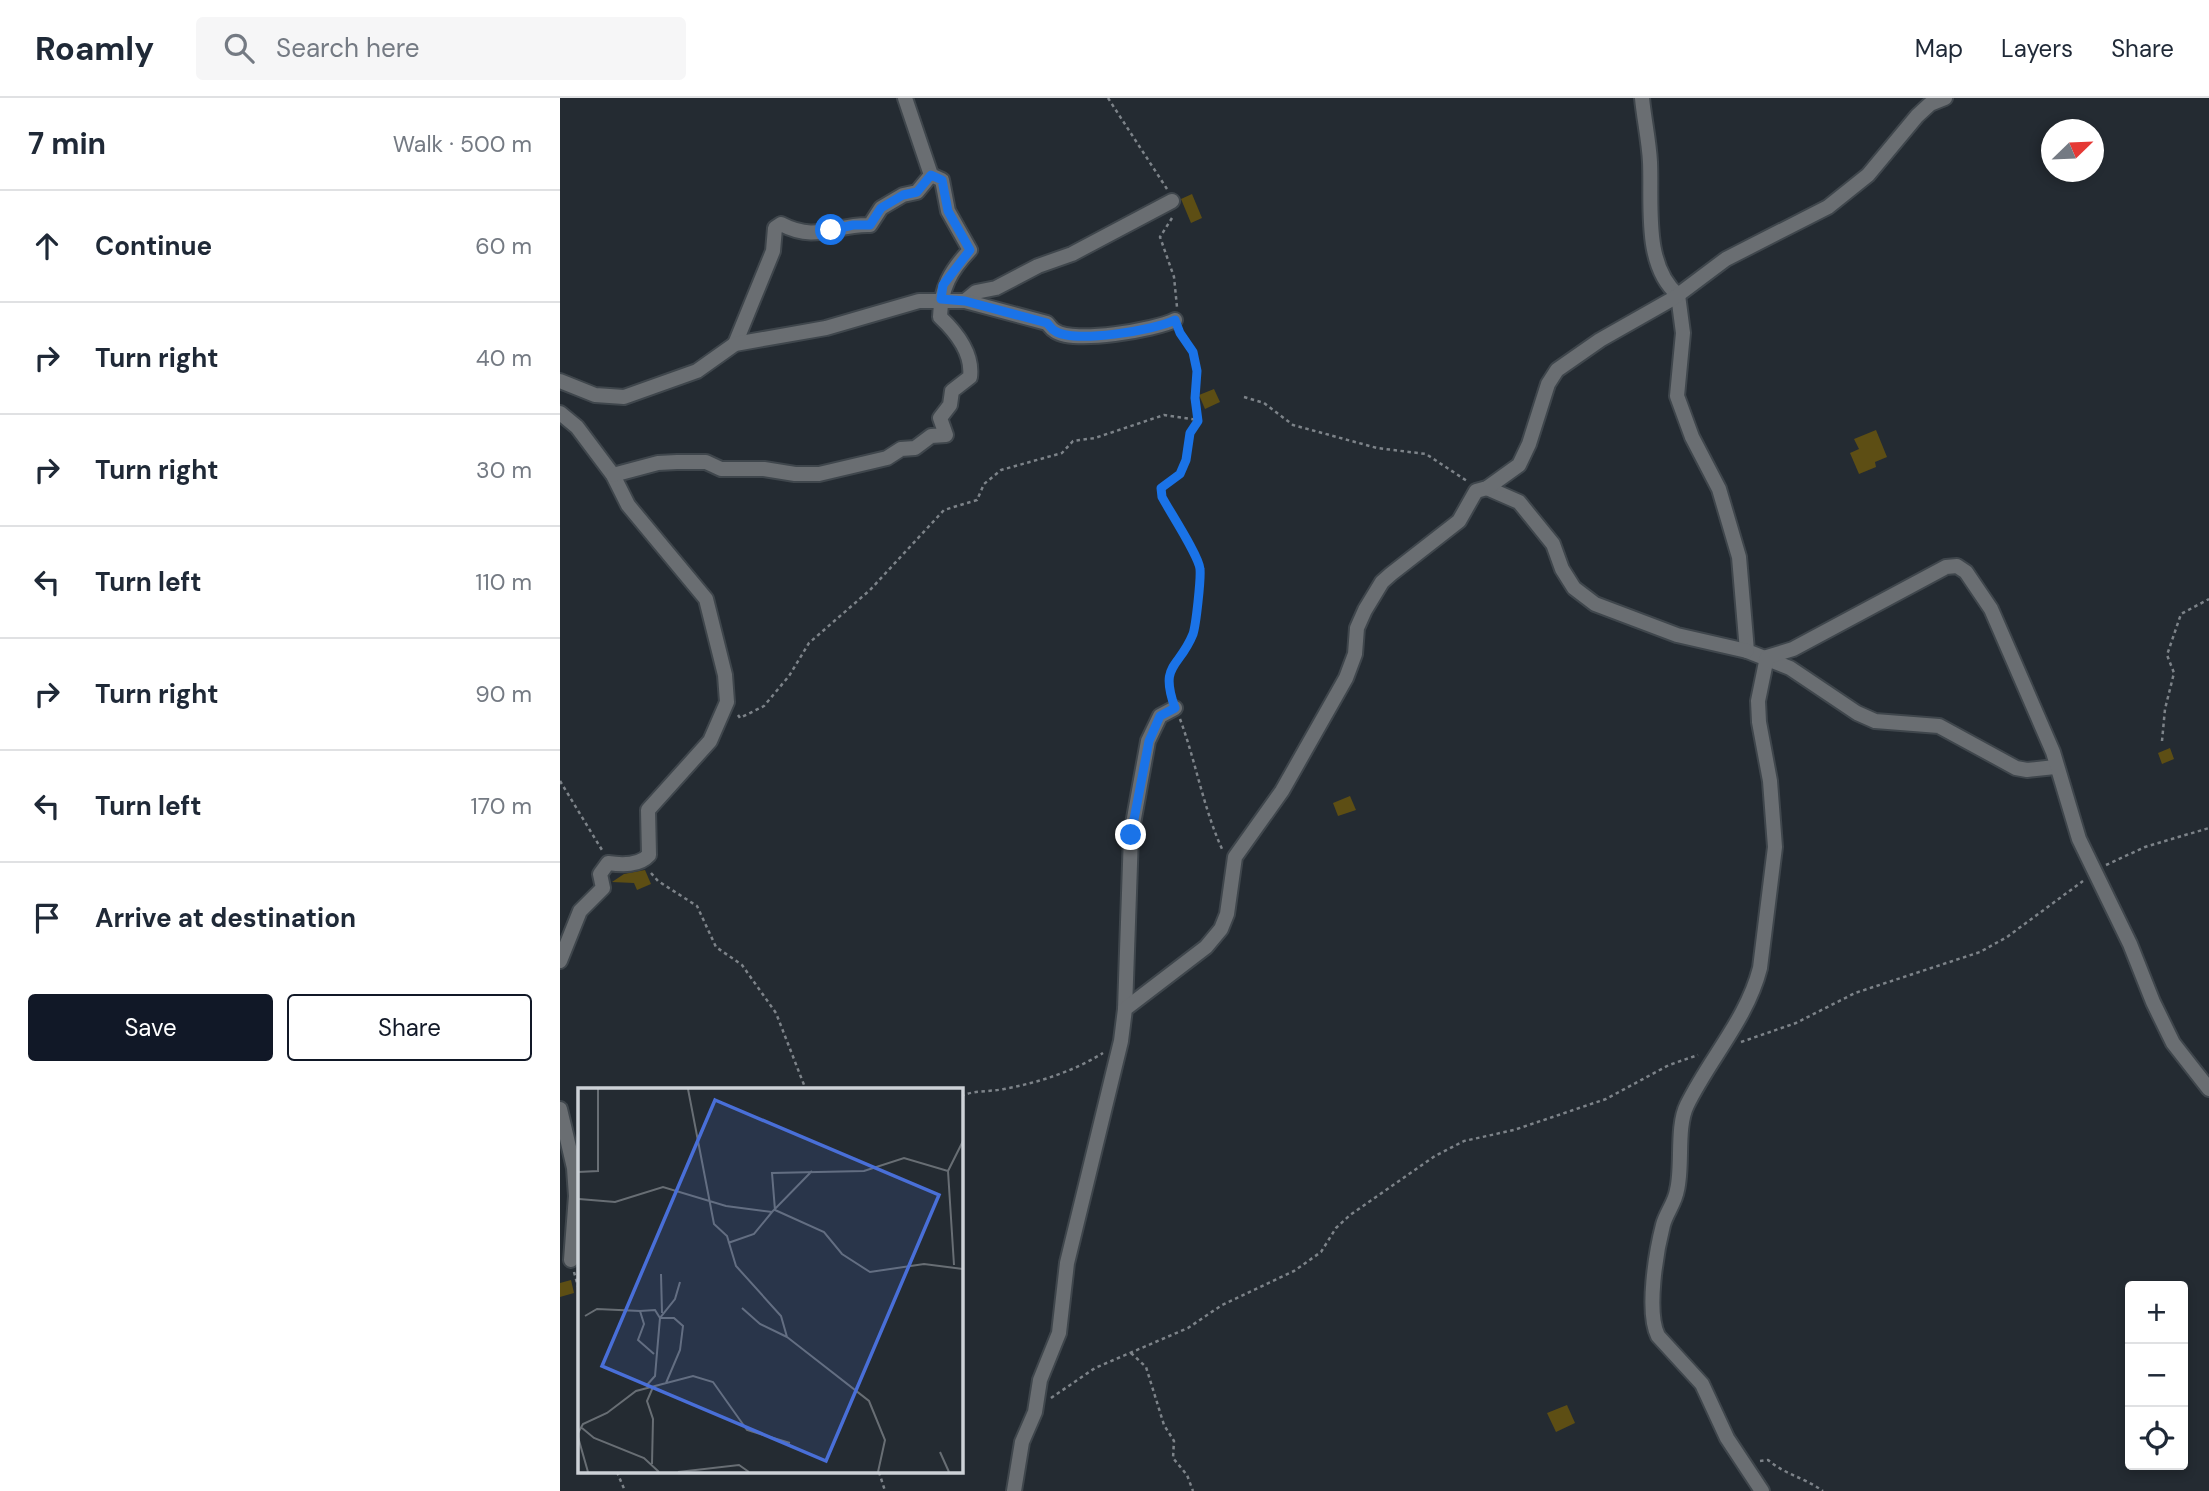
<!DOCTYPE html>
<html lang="en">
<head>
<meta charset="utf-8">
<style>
  body { margin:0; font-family:"DM Sans",sans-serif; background:#f6f6f7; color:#1f2937 }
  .controls { position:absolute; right:21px; bottom:21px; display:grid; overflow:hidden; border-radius:7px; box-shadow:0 4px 10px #0003 }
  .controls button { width:63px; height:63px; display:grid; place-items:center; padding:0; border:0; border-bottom:2px solid #e0e1e3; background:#fff; color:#1f2937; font:35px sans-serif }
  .compass { position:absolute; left:1481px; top:21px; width:63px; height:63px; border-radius:50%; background:#fff; box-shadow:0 4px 10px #0003; rotate:67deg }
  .stop { position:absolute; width:21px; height:21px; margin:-16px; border:5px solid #1a73e8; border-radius:50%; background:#fff }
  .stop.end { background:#1a73e8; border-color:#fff; box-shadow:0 2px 7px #0008 }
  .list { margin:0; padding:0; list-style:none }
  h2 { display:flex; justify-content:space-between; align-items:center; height:91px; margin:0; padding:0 28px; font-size:30px }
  h2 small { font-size:23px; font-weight:400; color:#747a83 }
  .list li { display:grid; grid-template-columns:46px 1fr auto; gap:21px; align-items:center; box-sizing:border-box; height:112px; padding:0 28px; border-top:2px solid #e0e1e3 }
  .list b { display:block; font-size:26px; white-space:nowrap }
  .list em { font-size:23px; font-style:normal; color:#747a83 }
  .actions { display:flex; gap:14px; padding:21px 28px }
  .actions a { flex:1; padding:16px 0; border:2px solid #111827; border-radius:7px; text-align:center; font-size:24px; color:#111827 }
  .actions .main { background:#111827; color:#fff }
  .icon { flex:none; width:38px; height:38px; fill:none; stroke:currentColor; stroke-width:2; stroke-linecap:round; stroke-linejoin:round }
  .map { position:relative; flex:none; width:1649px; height:1393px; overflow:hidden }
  header { display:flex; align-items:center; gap:42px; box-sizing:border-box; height:98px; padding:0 35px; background:#fff; border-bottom:2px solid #e0e1e3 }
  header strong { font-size:33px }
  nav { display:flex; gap:38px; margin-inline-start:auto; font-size:24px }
  .search { width:490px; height:63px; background:#f6f6f7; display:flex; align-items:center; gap:18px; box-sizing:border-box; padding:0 24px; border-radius:7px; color:#747a83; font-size:26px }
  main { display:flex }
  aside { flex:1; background:#fff }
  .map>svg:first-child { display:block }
</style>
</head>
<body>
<header>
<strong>Roamly</strong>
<div class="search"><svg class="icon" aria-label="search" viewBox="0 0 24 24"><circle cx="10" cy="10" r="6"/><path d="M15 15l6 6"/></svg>Search here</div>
<nav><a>Map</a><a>Layers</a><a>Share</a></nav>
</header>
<main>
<aside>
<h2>7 min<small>Walk · 500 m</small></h2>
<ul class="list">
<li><svg class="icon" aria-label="ahead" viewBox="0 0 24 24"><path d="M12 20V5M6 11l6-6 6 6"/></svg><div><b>Continue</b></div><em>60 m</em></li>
<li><svg class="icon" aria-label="right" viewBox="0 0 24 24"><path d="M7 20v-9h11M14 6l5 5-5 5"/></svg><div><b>Turn right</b></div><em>40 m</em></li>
<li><svg class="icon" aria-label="right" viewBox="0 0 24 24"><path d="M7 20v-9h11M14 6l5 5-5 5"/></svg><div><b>Turn right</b></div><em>30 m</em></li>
<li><svg class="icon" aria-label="left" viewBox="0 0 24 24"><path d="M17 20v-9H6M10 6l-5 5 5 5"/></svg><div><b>Turn left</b></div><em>110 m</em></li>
<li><svg class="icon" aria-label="right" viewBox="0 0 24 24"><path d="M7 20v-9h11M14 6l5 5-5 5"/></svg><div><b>Turn right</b></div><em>90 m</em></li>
<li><svg class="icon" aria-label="left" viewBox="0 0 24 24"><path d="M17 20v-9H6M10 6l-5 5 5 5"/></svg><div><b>Turn left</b></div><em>170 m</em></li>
<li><svg class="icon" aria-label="arrive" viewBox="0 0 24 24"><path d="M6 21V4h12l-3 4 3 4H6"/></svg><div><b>Arrive at destination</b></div></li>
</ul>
<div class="actions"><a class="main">Save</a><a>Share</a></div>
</aside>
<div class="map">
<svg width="1649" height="1393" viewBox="0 0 1649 1393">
  <rect width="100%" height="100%" fill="#242b32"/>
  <g fill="#5d4e14">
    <path d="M 632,96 L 642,120 L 631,125 L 621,101 Z"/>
    <path d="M 654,291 L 660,304 L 645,311 L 639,297 Z"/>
    <path d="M 1316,332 L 1327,359 L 1315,364 L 1316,369 L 1299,376 L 1290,355 L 1299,351 L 1294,341 Z"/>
    <path d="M 1610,650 L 1614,661 L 1602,666 L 1598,655 Z"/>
    <path d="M 790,698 L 796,712 L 778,718 L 773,705 Z"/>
    <path d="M 85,772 L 91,786 L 77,792 L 74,785 L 52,784 L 64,776 Z"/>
    <path d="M 11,1182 L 14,1195 L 0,1199 L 0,1185 Z"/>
    <path d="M 1007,1307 L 1015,1325 L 996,1334 L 987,1315 Z"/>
  </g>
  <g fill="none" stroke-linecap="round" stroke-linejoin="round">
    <defs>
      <g id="street">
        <path d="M 1082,0 C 1084,21 1089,43 1090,64 C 1092,107 1083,167 1118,197 L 1123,235 L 1117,298 L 1132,339 L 1159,391 L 1179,459 L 1187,553 L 1230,570 L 1297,615 L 1315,623 L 1379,628 L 1456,670 L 1467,672 L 1495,669"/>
        <path d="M 405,203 L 416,194 L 436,190 L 478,168 L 512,156 L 612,103"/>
        <path d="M 175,246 L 213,153 L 215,130 L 221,126 C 257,145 274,126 310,127 L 321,110 L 343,97 L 357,94 L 371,77 L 345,0"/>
        <path d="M 0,283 L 35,297 L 64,299 L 137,273 L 175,246 L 266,230 L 359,203 L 405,203 L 487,225 C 490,228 491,231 495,233 C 514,246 595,232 615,222"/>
        <path d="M 0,315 L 17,329 L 53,377 L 68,407 L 146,501 L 165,577 L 167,604 L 150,643 L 88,712 L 89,757 C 79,768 62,767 48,765 L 40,776 L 43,790 L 20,813 L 0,863"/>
        <path d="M 53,377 L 98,365 L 117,364 L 146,364 L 161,371 L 204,371 L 235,376 L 259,376 L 327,360 L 341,351 L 355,350 L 371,338 L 386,337 L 380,320 L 390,307 L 392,293 L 410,279 C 413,256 396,234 380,219 C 381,190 390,173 410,152 L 388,113 L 382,82 L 371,77"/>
        <path d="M 927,390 L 959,404 L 993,446 L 1002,471 L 1014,490 L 1035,506 L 1117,537 L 1187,553"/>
        <path d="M 565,911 L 571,737 L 588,643 L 600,618 L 615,610"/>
        <path d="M 0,1011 L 14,1070 L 16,1098 L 11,1162"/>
        <path d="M 454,1393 L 462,1344 L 475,1314 L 480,1282 L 499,1235 L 507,1165 L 561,943 L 565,911 L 646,849 L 661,831 L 667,816 L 675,759 L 722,693 L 786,580 L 795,556 L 797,530 L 805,512 L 822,484 L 831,476 L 899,423 L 916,393 L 927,390 L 959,367 L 969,346 L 988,286 L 997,272 L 1040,242 L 1114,200 L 1166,161 L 1268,109 L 1308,77 L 1357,18 L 1370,6 L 1385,0"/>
        <path d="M 1202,1393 L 1167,1340 L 1142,1286 L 1098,1238 C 1086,1214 1096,1154 1103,1127 C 1106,1115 1115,1105 1117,1092 C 1123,1068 1116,1029 1127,1007 C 1150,960 1187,921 1200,870 L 1215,749 L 1210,683 L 1199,624 L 1198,603 L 1207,559 L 1233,551 L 1386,469 L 1397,468 L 1406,474 L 1431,511 L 1493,654 L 1519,741 L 1570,846 L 1593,904 L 1613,945 L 1649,991"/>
      </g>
    </defs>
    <use href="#street" stroke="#3f464c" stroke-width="18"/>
    <g stroke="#7d8389" stroke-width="2.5" stroke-dasharray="3.5 3.5" stroke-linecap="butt">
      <path d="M 548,0 L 607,91"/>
      <path d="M 612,120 L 600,139 L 614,179 L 617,209"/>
      <path d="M 684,299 L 704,305 L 733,327 L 817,350 L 866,356 L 907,383"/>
      <path d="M 610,596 C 603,570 623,559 632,539 C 636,529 642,480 640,470 C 637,455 611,415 602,399 L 601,390 L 620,376 L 630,335 L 636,330 L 638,322 L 635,300 L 637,273 L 633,254 L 620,236"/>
      <path d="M 178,617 L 180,620 L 204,608 L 229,578 L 249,545 L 310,492 L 384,412 L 417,402 L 424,386 L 441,372 L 502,355 L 513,343 L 535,340 L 604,317 L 638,322"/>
      <path d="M 620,621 C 636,664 643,709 662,751"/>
      <path d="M 1602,643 L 1605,611 L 1614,575 L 1607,557 L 1621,516 L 1649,501"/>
      <path d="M 0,683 L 42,752"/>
      <path d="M 1546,767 L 1585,749 L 1649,730"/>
      <path d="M 91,775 L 98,783 L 137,808 L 156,849 L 182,867 L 216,915 L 246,992"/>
      <path d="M 1181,944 L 1236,925 L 1295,895 L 1420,854 L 1447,839 L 1523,783"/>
      <path d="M 401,998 C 415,992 429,994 444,991 C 480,984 512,974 543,955"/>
      <path d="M 14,1174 L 19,1192"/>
      <path d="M 571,1255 L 586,1269 L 604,1327 L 614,1343 L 613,1360 L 627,1377 L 633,1393"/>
      <path d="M 491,1300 L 535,1270 L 628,1230 L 662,1207 L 734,1173 L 761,1154 L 776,1130 L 790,1117 L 875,1058 L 904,1043 L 954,1032 L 1046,1001 L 1109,967 L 1138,957"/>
      <path d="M 1200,1363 L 1208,1362 C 1226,1377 1243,1379 1263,1393"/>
      <path d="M 57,1374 L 65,1393"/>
      <path d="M 319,1374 L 325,1393"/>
    </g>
    <use href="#street" stroke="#6a6e72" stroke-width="14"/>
  </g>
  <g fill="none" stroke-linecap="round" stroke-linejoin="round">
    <path stroke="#1a73e8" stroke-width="9" d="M 271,132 L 293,127 L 310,127 L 321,110 L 343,97 L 357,94 L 371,77 L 382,82 L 388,113 L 410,152 L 383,187 L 381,201 L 405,203 L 487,225 C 490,228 491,231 495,233 C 514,246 595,232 615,222 L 620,235 L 633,254 L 637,273 L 635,300 L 638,323 L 630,335 L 626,362 L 620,376 L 601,390 L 602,399 C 610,414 639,458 640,471 C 641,481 636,527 633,536 C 619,571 599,565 615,610 L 600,618 L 589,643 L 571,737"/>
  </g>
  <g transform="translate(18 990)">
    <rect width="385" height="385" fill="#242b32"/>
    <path fill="none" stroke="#686e74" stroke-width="2" d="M 110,1 L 136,136 L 149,148 L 158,178 L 203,228 L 209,249 L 291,313 L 307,352 L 300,384M 370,83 L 385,53M 0,84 L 20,83 L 20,1M 1,111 L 37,114 L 85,99 L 148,118 L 194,124 L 234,83M 150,155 L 176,146 L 194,124M 376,177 L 370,83 L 326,70 L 286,83 L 194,85 L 197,122 L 246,144 L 264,166 L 292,184 L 346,176 L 385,181M 83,186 L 84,225M 164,220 L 182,236 L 209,249M 62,223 L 77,222 L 82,230 L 96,230 L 105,238 L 102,262 L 88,295M 7,228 L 19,221 L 62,223 L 66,236 L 60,252 L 76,266M 68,298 L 77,288 L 82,230 L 97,211 L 102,194M 4,340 L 16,350 L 66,370 L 81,384M 0,345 L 5,336 L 29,325 L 58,303 L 115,288 L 135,294 L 169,342 L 212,355M 0,349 L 10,384M 362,364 L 371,384M 74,376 L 75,331 L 69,313 L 75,299M 100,384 L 161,377 L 171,384"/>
    <path fill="#496fd8" fill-opacity="0.15" stroke="#496fd8" stroke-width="3.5" d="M 137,12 L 361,107 L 248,373 L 24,278 Z"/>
    <rect width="385" height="385" fill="none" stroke="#cdd2d7" stroke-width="3.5"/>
  </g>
</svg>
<div class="controls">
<button>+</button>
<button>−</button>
<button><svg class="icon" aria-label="locate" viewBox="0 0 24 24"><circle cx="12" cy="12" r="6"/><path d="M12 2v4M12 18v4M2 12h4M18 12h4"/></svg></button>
</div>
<svg class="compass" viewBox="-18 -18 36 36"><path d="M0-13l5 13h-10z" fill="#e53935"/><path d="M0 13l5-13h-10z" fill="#747a83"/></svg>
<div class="stop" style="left:271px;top:132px"></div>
<div class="stop end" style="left:571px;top:737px"></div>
</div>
</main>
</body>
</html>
